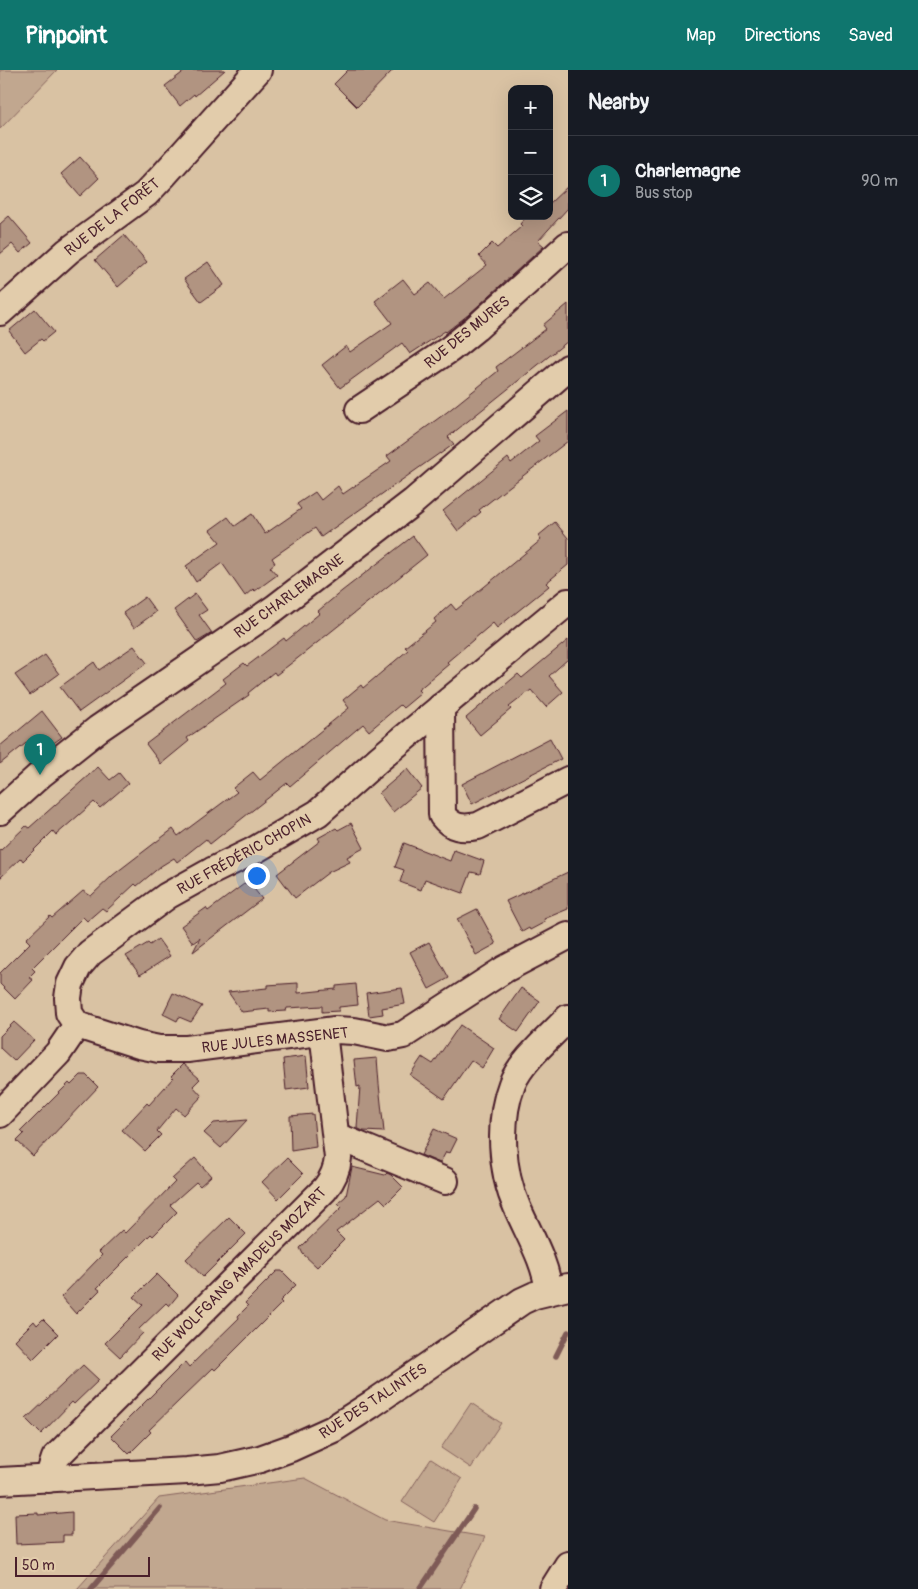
<!DOCTYPE html>
<html lang="en">
<head>
<meta charset="utf-8">
<style>
  body { margin:0; font-family:Pangolin,sans-serif; background:#242831; color:#f1f3f6 }
  .controls { position:absolute; right:15px; top:15px; display:grid; overflow:hidden; border-radius:10px; box-shadow:0 5px 20px #0002 }
  .controls button { width:45px; height:45px; display:grid; place-items:center; padding:0; border:0; border-bottom:1px solid #363941; background:#171b24; color:#f1f3f6; font:25px sans-serif }
  .scale { position:absolute; left:15px; bottom:12px; width:135px; box-sizing:border-box; padding-left:5px; border:2px solid #4a1f2b; border-top:0; font-size:14px; line-height:18px; white-space:nowrap; color:#4a1f2b; -webkit-text-stroke:4px #e2ccab; paint-order:stroke }
  .you { position:absolute; left:256px; top:805px; width:18px; height:18px; margin:-12px; border:4px solid #fff; border-radius:50%; background:#1a73e8; box-shadow:0 0 0 8px #1a73e833 }
  .badge { display:grid; place-items:center; width:32px; height:32px; border-radius:50%; background:#0f766e; color:#fff; font-size:16px; font-weight:700 }
  .pin { position:absolute; translate:-50% -41px; filter:drop-shadow(0 1px 2px #0008) }
  .pin::after { content:''; position:absolute; top:26px; width:18px; height:15px; background:inherit; clip-path:polygon(0 0,100% 0,50% 100%) }
  .list { margin:0; padding:0; list-style:none }
  h2 { display:flex; justify-content:space-between; align-items:center; height:65px; margin:0; padding:0 20px; font-size:21px }
  h2 small { font-size:16px; font-weight:400; color:#9ea1a6 }
  .list li { display:grid; grid-template-columns:32px 1fr auto; gap:15px; align-items:center; box-sizing:border-box; height:90px; padding:0 20px; border-top:1px solid #363941 }
  .list b { display:block; font-size:19px; white-space:nowrap }
  .list p { margin:0; font-size:16px; white-space:nowrap; color:#9ea1a6 }
  .list em { font-size:16px; font-style:normal; color:#9ea1a6 }
  .icon { flex:none; width:28px; height:28px; fill:none; stroke:currentColor; stroke-width:2; stroke-linecap:round; stroke-linejoin:round }
  .map { position:relative; flex:none; width:568px; height:1519px; overflow:hidden }
  header { display:flex; align-items:center; gap:30px; box-sizing:border-box; height:70px; padding:0 25px; background:#0f766e; color:#fff }
  header strong { font-size:24px }
  nav { display:flex; gap:28px; margin-inline-start:auto; font-size:18px }
  main { display:flex }
  aside { flex:1; background:#171b24 }
  .map>svg:first-child { display:block }
</style>
</head>
<body>
<header>
<strong>Pinpoint</strong>
<nav><a>Map</a><a>Directions</a><a>Saved</a></nav>
</header>
<main>
<div class="map">
<svg width="568" height="1519" viewBox="0 0 568 1519">
  <rect width="100%" height="100%" fill="#d9c2a3"/>
  <filter id="ink" filterUnits="userSpaceOnUse"><feTurbulence type="fractalNoise" baseFrequency=".02" numOctaves="2"/><feDisplacementMap in="SourceGraphic" scale="10" xChannelSelector="R" yChannelSelector="G"/><feConvolveMatrix kernelMatrix="1 2 1 2 8 2 1 2 1" color-interpolation-filters="sRGB"/></filter>
  <g filter="url(#ink)">
    <g fill="#c1a78f" stroke="#86635d">
      <path d="M 0,0 L 57,0 L 0,59 Z"/>
      <path d="M 471,1333 L 501,1353 L 471,1398 L 441,1378 Z"/>
      <path d="M 431,1389 L 462,1409 L 434,1452 L 402,1432 Z"/>
      <path d="M 305,1408 L 385,1450 L 485,1467 L 460,1519 L 77,1519 L 159,1428 Z"/>
    </g>
    <g fill="none" stroke-linecap="round" stroke-linejoin="round">
      <g stroke="#7e5a57" stroke-width="5.5">
        <path d="M 556,1286 L 568,1262"/>
        <path d="M 91,1519 L 160,1438"/>
        <path d="M 420,1519 L 474,1439"/>
      </g>
    </g>
    <g fill="#b19481" stroke="#4a1f2b">
      <path d="M 186,0 L 225,0 L 195,26 L 194,24 L 180,36 L 165,16 Z"/>
      <path d="M 348,0 L 393,0 L 357,37 L 334,14 Z"/>
      <path d="M 80,87 L 99,108 L 80,126 L 61,104 Z"/>
      <path d="M 568,116 L 568,138 L 538,171 L 544,176 L 468,245 L 446,262 L 445,261 L 410,284 L 402,273 L 340,318 L 322,295 L 346,276 L 350,282 L 392,253 L 375,231 L 403,209 L 415,224 L 430,213 L 444,229 L 487,195 L 479,186 L 492,173 L 497,178 L 522,156 L 520,154 L 527,146 L 549,146 L 549,134 Z"/>
      <path d="M 9,146 L 32,173 L 20,183 L 12,174 L 0,184 L 0,154 Z"/>
      <path d="M 124,165 L 147,192 L 118,217 L 95,190 Z"/>
      <path d="M 208,192 L 224,215 L 201,232 L 184,209 Z"/>
      <path d="M 568,234 L 568,271 L 448,367 L 454,374 L 440,384 L 440,383 L 321,467 L 315,458 L 272,488 L 275,493 L 270,497 L 277,505 L 255,521 L 253,519 L 245,526 L 222,493 L 196,512 L 186,496 L 220,472 L 210,460 L 228,447 L 235,456 L 252,444 L 265,464 L 301,439 L 297,434 L 315,422 L 321,430 L 338,416 L 343,424 L 391,391 L 387,386 L 447,342 L 498,301 L 496,297 L 546,259 L 543,255 Z"/>
      <path d="M 35,239 L 54,262 L 43,271 L 41,269 L 25,282 L 9,261 Z"/>
      <path d="M 568,341 L 568,371 L 479,440 L 481,442 L 458,461 L 443,441 L 508,388 L 511,393 L 539,371 L 535,366 Z"/>
      <path d="M 555,452 L 568,468 L 568,495 L 546,513 L 549,516 L 497,558 L 493,553 L 447,592 L 449,594 L 418,620 L 421,623 L 403,638 L 400,635 L 369,661 L 363,654 L 290,716 L 287,713 L 210,774 L 206,769 L 177,792 L 174,788 L 161,796 L 137,816 L 135,814 L 106,841 L 102,838 L 87,851 L 83,847 L 32,898 L 35,901 L 29,907 L 33,910 L 15,929 L 0,914 L 0,903 L 30,873 L 26,869 L 50,846 L 52,848 L 83,821 L 91,826 L 113,805 L 173,759 L 178,766 L 237,722 L 233,718 L 253,702 L 260,710 L 349,638 L 343,630 L 361,615 L 363,618 L 408,580 L 405,577 L 436,552 L 434,549 L 451,534 L 456,540 L 541,470 L 538,466 Z"/>
      <path d="M 413,466 L 427,485 L 298,588 L 276,605 L 274,602 L 248,623 L 249,625 L 187,668 L 189,671 L 161,694 L 146,674 L 226,613 L 223,609 L 244,593 L 247,596 L 284,568 L 286,571 L 320,543 L 318,541 L 342,521 Z"/>
      <path d="M 195,524 L 207,540 L 199,545 L 212,563 L 197,572 L 174,540 Z"/>
      <path d="M 145,527 L 156,542 L 134,558 L 123,543 Z"/>
      <path d="M 568,570 L 568,589 L 549,606 L 563,622 L 546,637 L 531,620 L 509,637 L 511,639 L 480,665 L 466,648 L 518,604 L 522,608 Z"/>
      <path d="M 134,576 L 147,593 L 79,642 L 60,617 L 94,592 L 99,600 Z"/>
      <path d="M 45,585 L 59,604 L 30,625 L 15,605 Z"/>
      <path d="M 42,641 L 62,667 L 41,682 L 30,670 L 0,694 L 0,676 Z"/>
      <path d="M 550,668 L 561,689 L 472,734 L 462,714 Z"/>
      <path d="M 98,697 L 110,710 L 119,703 L 128,714 L 100,738 L 94,732 L 56,765 L 53,761 L 23,791 L 21,788 L 0,808 L 0,781 L 26,756 L 29,758 Z"/>
      <path d="M 407,699 L 422,718 L 393,742 L 379,723 Z"/>
      <path d="M 351,753 L 364,778 L 347,787 L 350,792 L 329,802 L 295,828 L 277,804 L 320,771 L 318,768 L 336,758 L 338,760 Z"/>
      <path d="M 404,773 L 450,791 L 454,780 L 484,791 L 480,804 L 471,802 L 463,823 L 425,809 L 421,820 L 400,812 L 404,800 L 395,797 Z"/>
      <path d="M 568,802 L 568,839 L 544,849 L 545,852 L 530,860 L 529,858 L 522,862 L 506,831 Z"/>
      <path d="M 248,811 L 262,829 L 193,882 L 200,868 L 193,873 L 181,856 L 206,838 L 208,841 Z"/>
      <path d="M 477,839 L 496,874 L 476,885 L 457,849 Z"/>
      <path d="M 158,869 L 170,886 L 140,905 L 126,886 L 148,873 L 150,875 Z"/>
      <path d="M 429,872 L 449,908 L 429,919 L 410,882 Z"/>
      <path d="M 298,913 L 298,923 L 336,919 L 336,916 L 356,914 L 358,935 L 339,937 L 339,941 L 322,942 L 322,936 L 287,938 L 286,941 L 269,942 L 269,939 L 242,942 L 228,922 L 267,918 L 267,915 Z"/>
      <path d="M 402,918 L 405,934 L 382,938 L 383,944 L 369,946 L 366,923 Z"/>
      <path d="M 521,918 L 540,931 L 518,962 L 499,949 Z"/>
      <path d="M 173,923 L 202,936 L 191,952 L 179,947 L 177,951 L 163,944 Z"/>
      <path d="M 14,952 L 34,970 L 14,991 L 0,978 L 0,966 Z"/>
      <path d="M 460,955 L 494,978 L 482,998 L 471,990 L 444,1029 L 410,1005 L 422,987 L 433,994 Z"/>
      <path d="M 306,986 L 309,1017 L 286,1020 L 283,989 Z"/>
      <path d="M 377,988 L 379,1014 L 384,1062 L 363,1061 L 357,1058 L 360,1016 L 357,1017 L 354,990 Z"/>
      <path d="M 183,994 L 200,1009 L 193,1016 L 202,1026 L 184,1045 L 176,1038 L 157,1061 L 161,1065 L 145,1081 L 122,1060 L 147,1033 L 149,1035 L 173,1008 L 171,1006 Z"/>
      <path d="M 81,1005 L 86,1005 L 98,1017 L 33,1086 L 17,1071 L 24,1064 L 21,1061 L 69,1013 L 71,1015 Z"/>
      <path d="M 313,1044 L 316,1077 L 291,1081 L 290,1046 Z"/>
      <path d="M 247,1050 L 221,1078 L 204,1063 L 214,1053 Z"/>
      <path d="M 434,1059 L 457,1069 L 450,1083 L 446,1082 L 440,1093 L 421,1085 Z"/>
      <path d="M 195,1088 L 211,1106 L 200,1116 L 196,1112 L 170,1135 L 177,1142 L 153,1166 L 151,1164 L 97,1218 L 100,1220 L 76,1244 L 61,1227 L 102,1185 L 99,1182 L 122,1160 L 125,1163 L 175,1112 L 172,1109 Z"/>
      <path d="M 287,1088 L 303,1104 L 278,1129 L 262,1112 Z"/>
      <path d="M 352,1097 L 385,1105 L 387,1103 L 391,1105 L 403,1117 L 386,1134 L 380,1128 L 336,1162 L 344,1170 L 317,1197 L 303,1184 L 300,1178 L 342,1137 L 338,1133 L 346,1126 Z"/>
      <path d="M 229,1147 L 246,1164 L 203,1207 L 186,1189 Z"/>
      <path d="M 277,1201 L 282,1201 L 296,1215 L 280,1231 L 282,1233 L 215,1300 L 213,1298 L 149,1360 L 151,1362 L 129,1384 L 111,1366 L 185,1292 L 189,1297 L 239,1248 L 238,1246 L 248,1236 L 245,1233 Z"/>
      <path d="M 157,1204 L 178,1225 L 169,1236 L 166,1233 L 139,1259 L 143,1263 L 120,1287 L 105,1273 L 143,1235 L 134,1227 Z"/>
      <path d="M 43,1249 L 58,1264 L 33,1289 L 15,1270 L 34,1251 L 37,1255 Z"/>
      <path d="M 83,1295 L 99,1310 L 74,1334 L 72,1332 L 41,1364 L 26,1349 Z"/>
      <path d="M 72,1442 L 72,1465 L 63,1465 L 63,1472 L 16,1474 L 15,1444 L 38,1443 L 38,1445 Z"/>
    </g>
    <g fill="none" stroke-linecap="round" stroke-linejoin="round">
      <defs>
        <g id="minor">
          <path d="M 0,242 L 68,181 L 146,124 L 163,106 L 258,0"/>
          <path d="M 359,340 L 450,279 L 476,258 L 568,175"/>
          <path d="M 441,637 L 442,745 C 452,758 462,759 478,756 L 568,710"/>
          <path d="M 0,741 L 40,705 L 98,659 L 275,538 L 413,432 L 568,298"/>
          <path d="M 77,955 L 139,975 L 159,979 L 187,979 L 335,960 L 354,961 L 388,968 L 403,965 L 505,899 L 568,866"/>
          <path d="M 0,1044 L 58,983 L 77,955 L 69,943 L 68,928 L 70,914 L 78,897 L 90,883 L 167,826 L 212,801 L 253,781 L 318,743 L 380,688 L 568,532"/>
          <path d="M 336,1070 L 346,1070 L 445,1111"/>
          <path d="M 549,1221 C 545,1190 529,1165 517,1137 C 501,1102 498,1050 512,1014 C 520,992 552,965 568,948"/>
          <path d="M 48,1409 L 55,1388 L 325,1119 C 333,1109 337,1100 338,1088 L 323,962"/>
          <path d="M 0,1411 L 187,1401 L 220,1398 L 260,1389 L 291,1378 L 333,1359 L 372,1334 L 522,1231 L 535,1225 L 568,1217"/>
          <path d="M 553,1519 L 568,1495"/>
        </g>
      </defs>
      <use href="#minor" stroke="#4a1f2b" stroke-width="30"/>
      <use href="#minor" stroke="#e2ccab" stroke-width="26"/>
    </g>
  </g>
  <g text-anchor="middle" stroke-width="4" stroke-linejoin="round" paint-order="stroke">
    <g font-size="15" fill="#4a1f2b" stroke="#e2ccab">
      <text transform="translate(112 147) rotate(-38)" y="5">RUE DE LA FORÊT</text>
      <text transform="translate(467 262) rotate(-39)" y="5">RUE DES MURES</text>
      <text transform="translate(289 526) rotate(-36)" y="5">RUE CHARLEMAGNE</text>
      <text transform="translate(244 784) rotate(-29)" y="5">RUE FRÉDÉRIC CHOPIN</text>
      <text transform="translate(275 970) rotate(-6)" y="5">RUE JULES MASSENET</text>
      <text transform="translate(239 1204) rotate(-45)" y="5">RUE WOLFGANG AMADEUS MOZART</text>
      <text transform="translate(373 1331) rotate(-33)" y="5">RUE DES TALINTÉS</text>
    </g>
  </g>
</svg>
<div class="controls">
<button>+</button>
<button>−</button>
<button><svg class="icon" aria-label="layers" viewBox="0 0 24 24"><path d="M12 4l9 5-9 5-9-5zM3 14l9 5 9-5"/></svg></button>
</div>
<div class="scale">50 m</div>
<div class="you"></div>
<div class="pin badge" style="left:40px;top:705px">1</div>
</div>
<aside>
<h2>Nearby<small></small></h2>
<ul class="list">
<li><span class="badge">1</span><div><b>Charlemagne</b><p>Bus stop</p></div><em>90 m</em></li>
</ul>
</aside>
</main>
</body>
</html>
